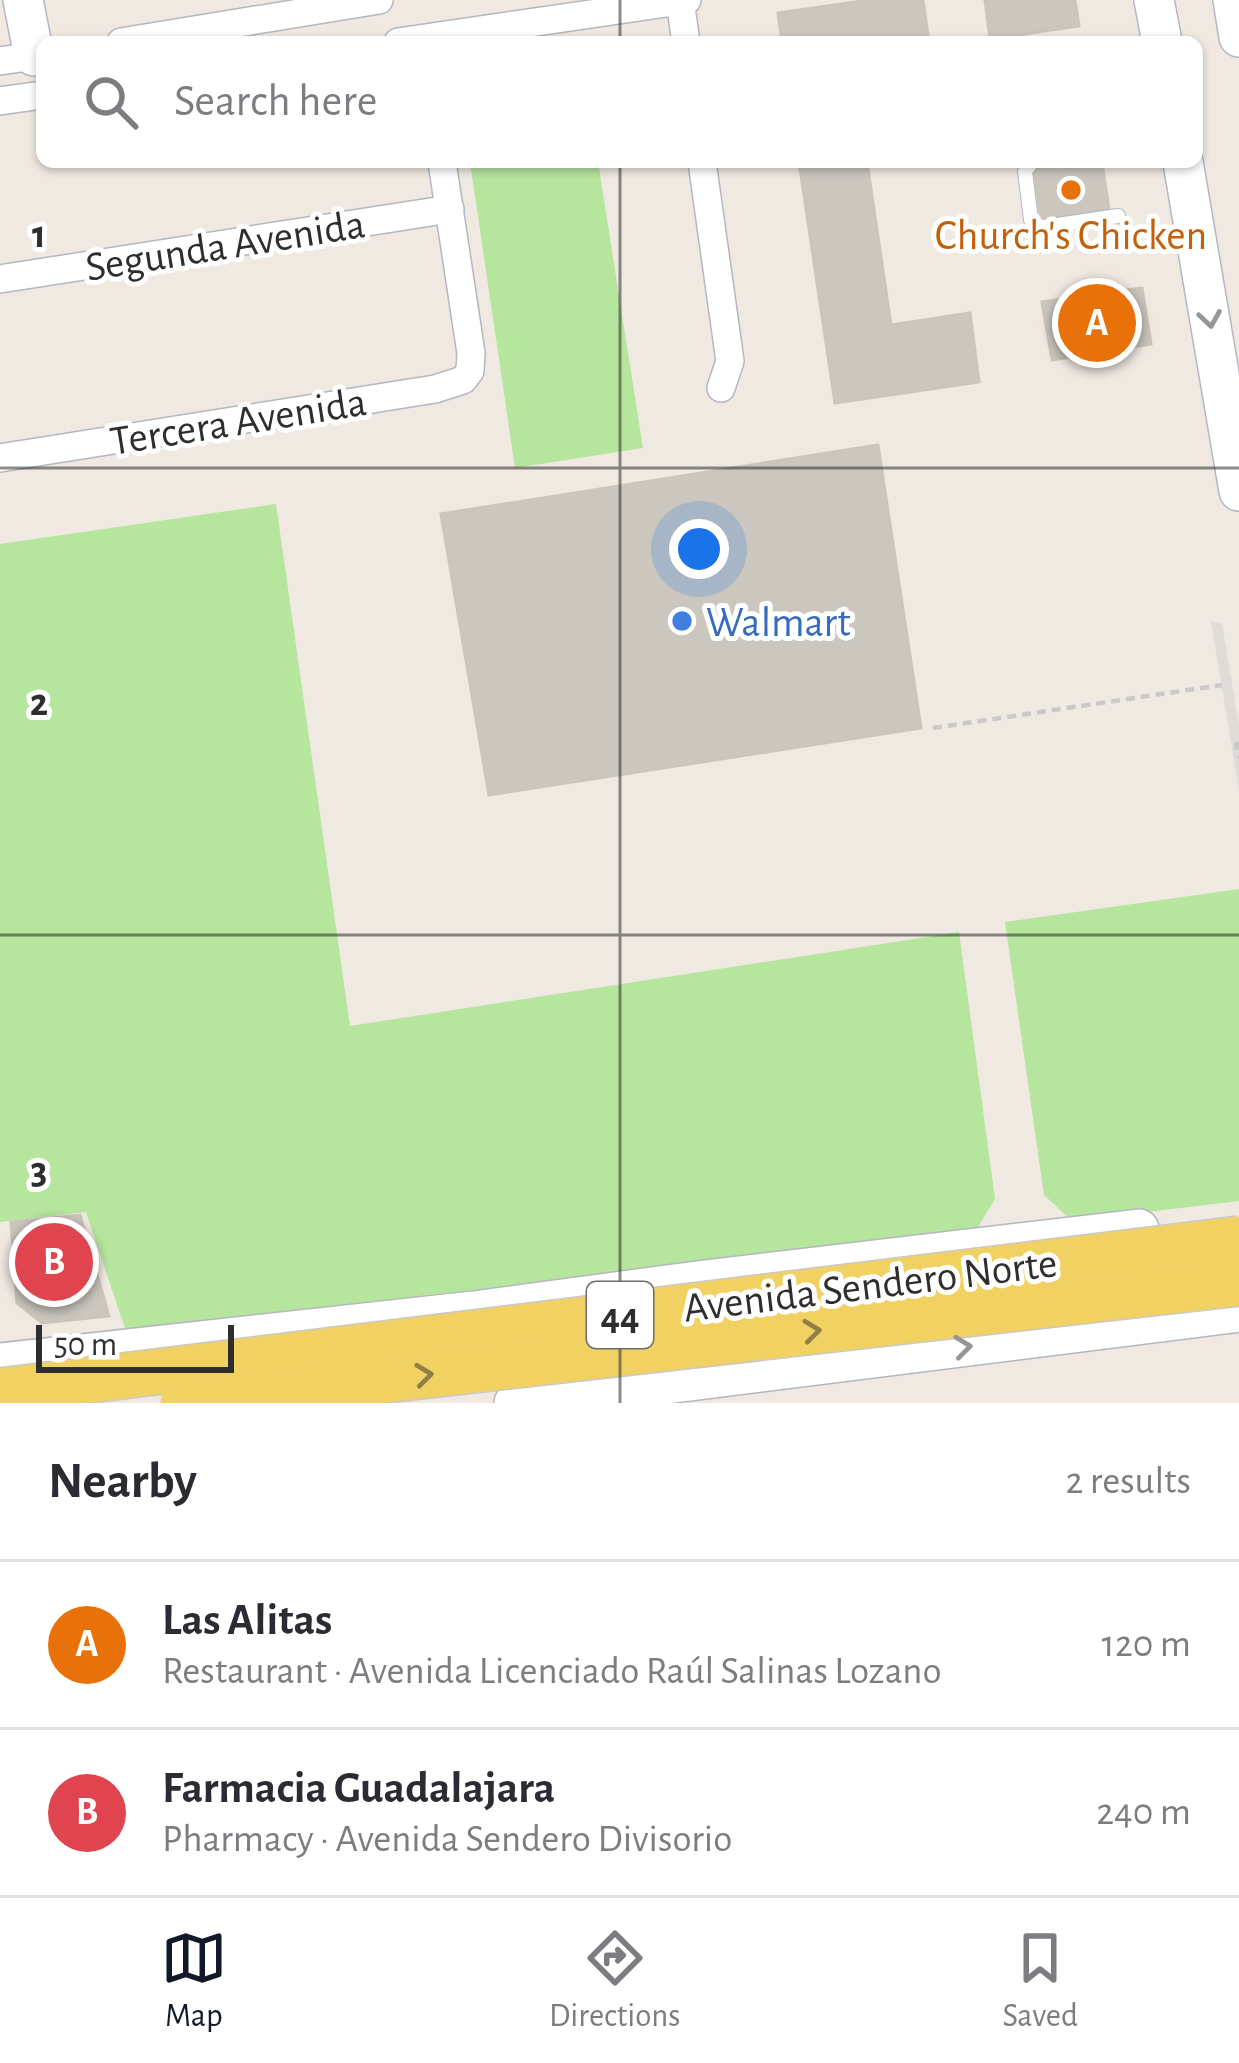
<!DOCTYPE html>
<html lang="en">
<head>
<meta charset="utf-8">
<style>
  body { margin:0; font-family:"Alegreya Sans",sans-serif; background:#f2f2f3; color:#2b2b33 }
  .scale { position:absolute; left:36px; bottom:30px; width:198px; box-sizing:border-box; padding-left:12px; border:6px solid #2e2e2e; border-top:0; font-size:33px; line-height:42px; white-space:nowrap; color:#2e2e2e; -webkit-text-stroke:9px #fff; paint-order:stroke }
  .you { position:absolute; left:699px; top:549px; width:42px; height:42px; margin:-30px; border:9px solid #fff; border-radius:50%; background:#1a73e8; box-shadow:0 0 0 18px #1a73e833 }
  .badge { display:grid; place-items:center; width:78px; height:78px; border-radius:50%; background:#111827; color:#fff; font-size:39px; font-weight:700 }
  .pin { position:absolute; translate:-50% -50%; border:6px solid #fff; box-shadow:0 3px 12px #0006 }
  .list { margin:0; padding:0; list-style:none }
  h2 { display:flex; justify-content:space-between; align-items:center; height:156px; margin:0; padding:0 48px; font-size:51px }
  h2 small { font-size:39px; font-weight:400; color:#7c7c81 }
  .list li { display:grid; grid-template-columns:78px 1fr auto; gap:36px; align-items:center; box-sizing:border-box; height:168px; padding:0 48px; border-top:3px solid #e1e1e2 }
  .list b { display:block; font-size:45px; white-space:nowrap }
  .list p { margin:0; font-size:39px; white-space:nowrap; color:#7c7c81 }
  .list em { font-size:39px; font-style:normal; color:#7c7c81 }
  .icon { flex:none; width:66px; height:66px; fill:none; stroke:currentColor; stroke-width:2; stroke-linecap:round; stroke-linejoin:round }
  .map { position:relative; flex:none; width:1239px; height:1403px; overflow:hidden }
  .search { position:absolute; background:#fff; box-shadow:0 3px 9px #0004; left:36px; right:36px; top:36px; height:132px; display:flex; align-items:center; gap:30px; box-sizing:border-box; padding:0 42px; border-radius:18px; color:#7c7c81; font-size:45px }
  .sheet { height:492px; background:#fff }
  nav { display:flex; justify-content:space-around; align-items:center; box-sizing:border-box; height:168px; border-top:3px solid #e1e1e2; background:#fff; font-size:33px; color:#7c7c81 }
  nav a { display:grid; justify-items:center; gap:6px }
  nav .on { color:#111827 }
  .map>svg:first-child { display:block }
</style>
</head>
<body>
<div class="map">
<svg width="1239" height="1403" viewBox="0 0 1239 1403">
  <rect width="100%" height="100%" fill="#efe9e1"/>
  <g fill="#b6e59e">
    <path d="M 470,162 L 598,162 L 643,448 L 515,468 Z"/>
    <path d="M 276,504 L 350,1026 L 959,932 L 995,1199 L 972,1237 L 127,1334 L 86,1212 L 0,1222 L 0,544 Z"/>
    <path d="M 1239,889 L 1239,1201 L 1072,1221 L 1044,1195 L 1005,922 Z"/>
  </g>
  <path fill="#dfdcd8" d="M 1211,621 L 1222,624 L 1239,725 L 1239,791 Z"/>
  <g fill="#cbc7bf" stroke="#cbc5ba" stroke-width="3">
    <path d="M 869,0 L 923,0 L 929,42 L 782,42 L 778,13 Z"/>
    <path d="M 985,0 L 1075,0 L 1079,26 L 990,39 Z"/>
    <path d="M 799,162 L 867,162 L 891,325 L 970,313 L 979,382 L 835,403 Z"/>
    <path d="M 1090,162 L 1102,162 L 1109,210 L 1041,220 L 1034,170 Z"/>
    <path d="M 1142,288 L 1151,344 L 1052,360 L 1042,302 Z"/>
    <path d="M 878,445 L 921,728 L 489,795 L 441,514 Z"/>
    <path d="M 80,1215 L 109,1316 L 42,1323 L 17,1303 L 11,1222 Z"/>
  </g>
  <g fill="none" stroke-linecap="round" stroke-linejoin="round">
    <defs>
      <path id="lane" d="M 1032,162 L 1025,171 L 1031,220 L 1034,225 L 1044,227 L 1118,216"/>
      <g id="street">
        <path d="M 680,1 L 686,42"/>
        <path d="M 121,42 L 379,0"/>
        <path d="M 398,42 L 687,0"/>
        <path d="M 0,61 L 42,55"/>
        <path d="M 0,101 L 42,95"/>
        <path d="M 702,162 L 730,361 L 721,388"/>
        <path d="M 0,279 L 450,209"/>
        <path d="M 0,458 L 435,389 L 463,380 L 470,371 L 471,353 L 442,162"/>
      </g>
      <g id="secondary">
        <path d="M 23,0 L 34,56"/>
        <path d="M 1154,0 L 1162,42"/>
        <path d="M 1233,0 L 1239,37"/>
        <path d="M 1183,162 L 1239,491"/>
        <path d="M 0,1363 L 474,1311 L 697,1281 L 1139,1229"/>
        <path d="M 514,1403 L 1239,1312"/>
      </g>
    </defs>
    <use href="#lane" stroke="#b4b7c1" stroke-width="16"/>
    <use href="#street" stroke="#b4b7c1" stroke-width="30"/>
    <use href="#secondary" stroke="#b4b7c1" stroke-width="42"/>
    <g stroke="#c9c9c9" stroke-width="4.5" stroke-dasharray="9 6" stroke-linecap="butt">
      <path d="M 933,728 L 1222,685"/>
      <path d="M 1239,744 L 1236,744 L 1239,758"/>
    </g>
    <use href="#lane" stroke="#fff" stroke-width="14"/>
    <use href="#street" stroke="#fff" stroke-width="27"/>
    <use href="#secondary" stroke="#fff" stroke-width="39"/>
    <defs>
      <g id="primary-bridge">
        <path d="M 0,1391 L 1239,1239"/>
        <path d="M 183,1403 L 1239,1283"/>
      </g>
    </defs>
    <use href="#primary-bridge" stroke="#c9c9c9" stroke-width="48" stroke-linecap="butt"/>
    <use href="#primary-bridge" stroke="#f2d163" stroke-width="45"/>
  </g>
  <defs><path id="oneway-chevron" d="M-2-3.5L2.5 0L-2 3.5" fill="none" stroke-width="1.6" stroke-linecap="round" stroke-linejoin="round" transform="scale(3)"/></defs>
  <g stroke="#969696">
    <use href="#oneway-chevron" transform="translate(1210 319) rotate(81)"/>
    <use href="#oneway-chevron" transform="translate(963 1347) rotate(-7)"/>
  </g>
  <g stroke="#908048">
    <use href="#oneway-chevron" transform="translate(812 1331) rotate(-7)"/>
    <use href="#oneway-chevron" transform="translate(424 1375) rotate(-7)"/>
  </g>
  <path fill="none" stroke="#2e2e2e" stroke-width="3" stroke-opacity="0.55" d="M 620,0 L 620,42M 620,162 L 620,1403M 0,468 L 1239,468M 0,935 L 1239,935"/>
  <circle fill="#e8710a" stroke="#fff" stroke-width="4.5" cx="1071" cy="190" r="12"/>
  <circle fill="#3f7fe0" stroke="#fff" stroke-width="4.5" cx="682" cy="621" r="12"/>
  <g text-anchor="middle" stroke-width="10" stroke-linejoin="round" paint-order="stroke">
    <rect fill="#fff" stroke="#6d6d6d" stroke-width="3" x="587" y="1282" width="66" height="66" rx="9"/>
    <g font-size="39" font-weight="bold" fill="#2e2e2e">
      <text x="620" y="1329">44</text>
    </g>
    <g font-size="42" fill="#c56008" stroke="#fff">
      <text x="1071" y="249">Church's Chicken</text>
    </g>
    <g font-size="42" fill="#2e2e2e" stroke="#fff">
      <text transform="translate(225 244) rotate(-9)" y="15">Segunda Avenida</text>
      <text transform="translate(238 420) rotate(-9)" y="15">Tercera Avenida</text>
      <text transform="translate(870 1284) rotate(-7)" y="15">Avenida Sendero Norte</text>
    </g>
    <g font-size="42" fill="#366cbe" stroke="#fff" text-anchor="start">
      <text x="706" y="636">Walmart</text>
    </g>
  </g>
  <g font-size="39" text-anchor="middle" font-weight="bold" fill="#2e2e2e" stroke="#fff" stroke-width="10" stroke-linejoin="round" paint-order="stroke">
    <text x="39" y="247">1</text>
    <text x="39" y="715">2</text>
    <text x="39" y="1183">3</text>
  </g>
</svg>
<div class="scale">50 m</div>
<div class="you"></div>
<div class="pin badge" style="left:1097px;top:323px;background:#e8710a">A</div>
<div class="pin badge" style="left:54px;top:1262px;background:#e0444e">B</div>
<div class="search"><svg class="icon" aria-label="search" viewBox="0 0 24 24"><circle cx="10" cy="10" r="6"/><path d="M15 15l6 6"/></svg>Search here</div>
</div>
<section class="sheet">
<h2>Nearby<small>2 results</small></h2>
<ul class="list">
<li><span class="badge" style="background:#e8710a">A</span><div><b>Las Alitas</b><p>Restaurant · Avenida Licenciado Raúl Salinas Lozano</p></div><em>120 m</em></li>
<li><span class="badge" style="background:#e0444e">B</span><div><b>Farmacia Guadalajara</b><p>Pharmacy · Avenida Sendero Divisorio</p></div><em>240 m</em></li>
</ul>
</section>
<nav>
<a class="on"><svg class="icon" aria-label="map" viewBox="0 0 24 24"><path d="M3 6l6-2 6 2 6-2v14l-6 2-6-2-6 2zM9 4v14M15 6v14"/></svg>Map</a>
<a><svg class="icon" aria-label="directions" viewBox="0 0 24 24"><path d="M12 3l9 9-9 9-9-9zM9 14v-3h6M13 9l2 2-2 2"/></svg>Directions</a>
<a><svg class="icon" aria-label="saved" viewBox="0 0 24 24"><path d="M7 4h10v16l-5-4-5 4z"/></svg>Saved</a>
</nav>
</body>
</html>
